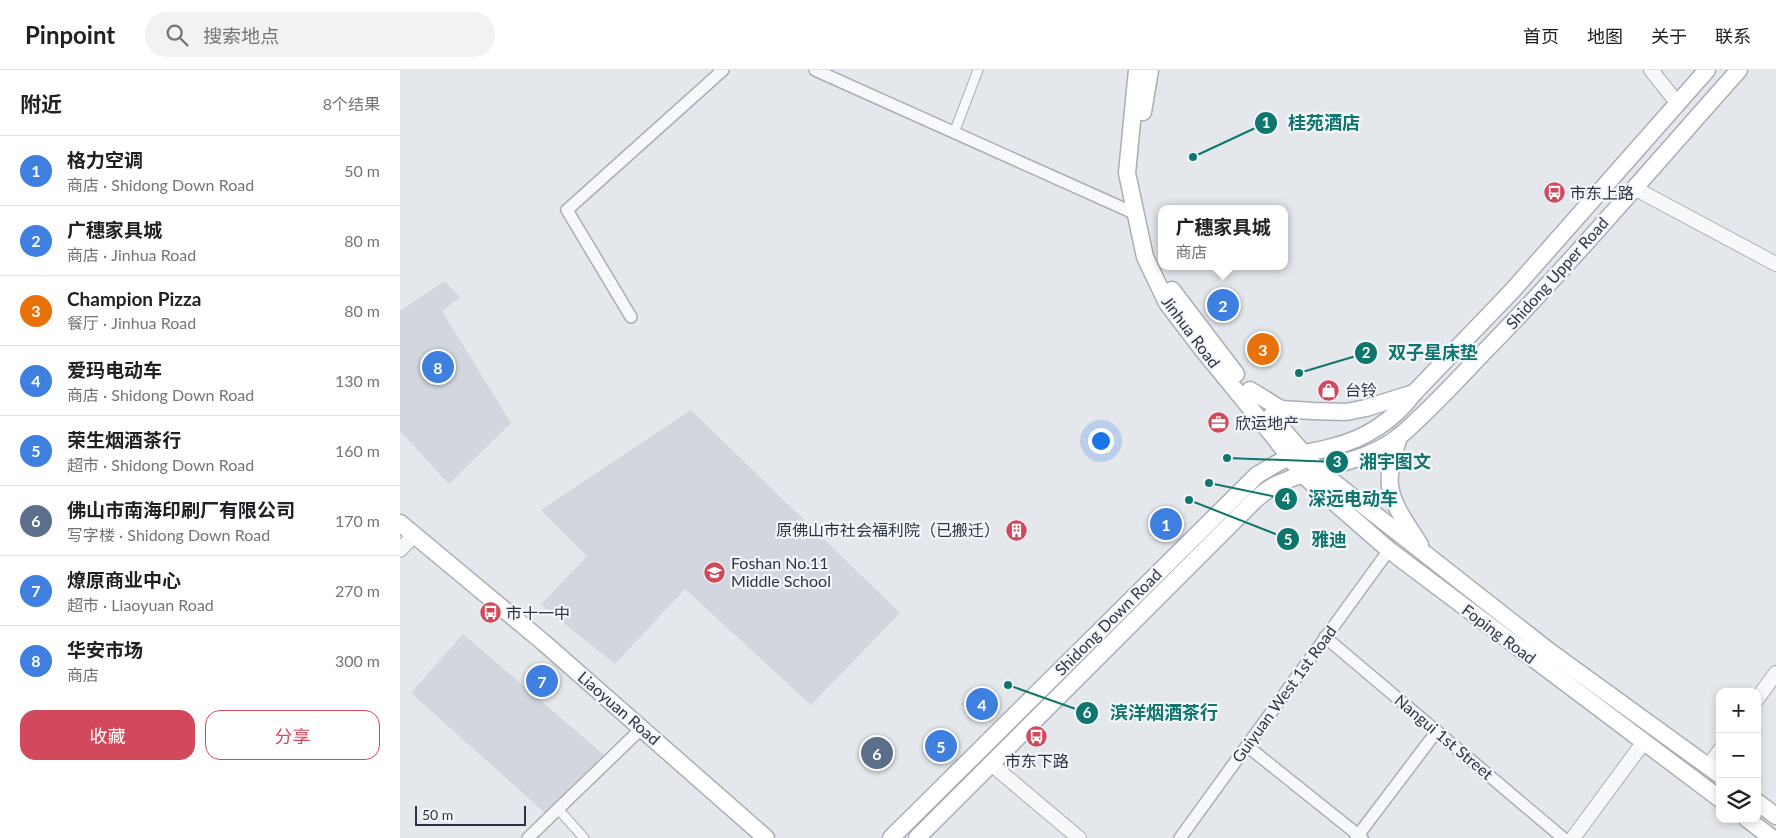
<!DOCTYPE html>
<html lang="zh">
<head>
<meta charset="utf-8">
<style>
  body { margin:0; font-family:Lato,"Noto Sans SC",sans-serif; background:#f2f2f2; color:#202124 }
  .controls { position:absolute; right:15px; bottom:15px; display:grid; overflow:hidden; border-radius:10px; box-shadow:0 2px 8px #0003 }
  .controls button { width:45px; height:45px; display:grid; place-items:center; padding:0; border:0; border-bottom:1px solid #e0e0e0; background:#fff; color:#202124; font:25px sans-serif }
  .scale { position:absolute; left:15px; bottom:12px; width:111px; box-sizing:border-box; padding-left:5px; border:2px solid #2b3445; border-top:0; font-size:14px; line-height:18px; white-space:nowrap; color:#2b3445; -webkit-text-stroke:4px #f4f6f9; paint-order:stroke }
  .you { position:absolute; left:700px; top:370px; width:18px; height:18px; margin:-12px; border:4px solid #fff; border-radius:50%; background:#1a73e8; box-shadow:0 0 0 8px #1a73e833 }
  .badge { display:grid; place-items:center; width:32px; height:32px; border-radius:50%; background:#d1495b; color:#fff; font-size:16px; font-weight:700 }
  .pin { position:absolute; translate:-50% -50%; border:2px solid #fff; box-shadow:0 1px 5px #0006 }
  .popup { position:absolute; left:758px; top:135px; width:130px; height:65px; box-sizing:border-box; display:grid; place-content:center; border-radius:10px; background:#fff; filter:drop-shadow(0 1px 4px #0005); font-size:16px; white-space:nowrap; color:#757577 }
  .popup b { font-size:19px; color:#202124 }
  .popup::after { content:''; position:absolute; left:50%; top:100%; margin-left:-10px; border:10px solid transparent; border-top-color:#fff }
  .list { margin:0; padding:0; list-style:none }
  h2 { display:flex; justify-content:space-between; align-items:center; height:65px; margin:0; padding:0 20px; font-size:21px }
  h2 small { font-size:16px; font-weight:400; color:#757577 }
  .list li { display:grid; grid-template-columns:32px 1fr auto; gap:15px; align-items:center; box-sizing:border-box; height:70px; padding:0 20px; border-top:1px solid #e0e0e0 }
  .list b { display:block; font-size:19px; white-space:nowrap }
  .list p { margin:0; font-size:16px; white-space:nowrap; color:#757577 }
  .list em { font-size:16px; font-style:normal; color:#757577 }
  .actions { display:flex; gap:10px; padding:15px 20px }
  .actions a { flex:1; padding:11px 0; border:1px solid #d1495b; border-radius:15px; text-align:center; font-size:18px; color:#d1495b }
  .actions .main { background:#d1495b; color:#fff }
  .icon { flex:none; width:28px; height:28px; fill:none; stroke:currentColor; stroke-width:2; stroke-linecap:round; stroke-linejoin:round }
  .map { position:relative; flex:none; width:1376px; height:768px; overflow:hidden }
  header { display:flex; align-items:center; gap:30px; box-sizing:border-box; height:70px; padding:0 25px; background:#fff; border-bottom:1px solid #e0e0e0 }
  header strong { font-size:24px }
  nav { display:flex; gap:28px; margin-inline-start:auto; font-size:18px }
  .search { width:350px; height:45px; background:#f2f2f2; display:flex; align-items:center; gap:12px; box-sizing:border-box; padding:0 18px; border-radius:28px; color:#757577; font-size:19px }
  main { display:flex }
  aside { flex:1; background:#fff }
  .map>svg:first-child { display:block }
</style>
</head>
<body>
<header>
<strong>Pinpoint</strong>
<div class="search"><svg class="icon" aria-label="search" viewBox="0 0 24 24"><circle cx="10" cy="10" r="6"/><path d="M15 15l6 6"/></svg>搜索地点</div>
<nav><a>首页</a><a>地图</a><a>关于</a><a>联系</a></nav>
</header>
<main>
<aside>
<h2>附近<small>8个结果</small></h2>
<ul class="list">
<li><span class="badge" style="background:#3f7fe0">1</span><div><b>格力空调</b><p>商店 · Shidong Down Road</p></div><em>50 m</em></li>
<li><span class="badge" style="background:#3f7fe0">2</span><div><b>广穗家具城</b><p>商店 · Jinhua Road</p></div><em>80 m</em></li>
<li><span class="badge" style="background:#e8710a">3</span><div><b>Champion Pizza</b><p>餐厅 · Jinhua Road</p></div><em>80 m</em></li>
<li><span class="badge" style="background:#3f7fe0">4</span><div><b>爱玛电动车</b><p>商店 · Shidong Down Road</p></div><em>130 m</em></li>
<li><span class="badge" style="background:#3f7fe0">5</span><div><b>荣生烟酒茶行</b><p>超市 · Shidong Down Road</p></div><em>160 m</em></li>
<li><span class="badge" style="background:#5c6f8a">6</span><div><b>佛山市南海印刷厂有限公司</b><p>写字楼 · Shidong Down Road</p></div><em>170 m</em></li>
<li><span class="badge" style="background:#3f7fe0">7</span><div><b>燎原商业中心</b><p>超市 · Liaoyuan Road</p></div><em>270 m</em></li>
<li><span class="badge" style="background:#3f7fe0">8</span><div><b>华安市场</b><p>商店</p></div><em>300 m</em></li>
</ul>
<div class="actions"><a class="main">收藏</a><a>分享</a></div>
</aside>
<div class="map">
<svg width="1376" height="768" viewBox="0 0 1376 768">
  <rect width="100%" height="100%" fill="#e4e7ec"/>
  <g fill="#d2d6de">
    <path d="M 45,211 L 60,227 L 42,241 L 111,353 L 49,414 L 0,361 L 0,241 Z"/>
    <path d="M 291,340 L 500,543 L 411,635 L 285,519 L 215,594 L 141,535 L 187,486 L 141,440 Z"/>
    <path d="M 63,564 L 204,685 L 145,743 L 11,623 Z"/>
  </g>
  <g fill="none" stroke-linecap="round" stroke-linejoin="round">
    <defs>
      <g id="pedestrian">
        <path d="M 554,63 L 578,0"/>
        <path d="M 158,739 L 184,768"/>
      </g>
      <g id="minor">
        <path d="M 415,0 L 736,144"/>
        <path d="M 231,247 L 167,140 L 323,0"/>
        <path d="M 925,567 L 1163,768"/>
        <path d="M 847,676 L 962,768"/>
        <path d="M 128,768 L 242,658"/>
        <path d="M 780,768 L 989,480"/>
        <path d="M 956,768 L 1037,661"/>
      </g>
      <g id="tertiary">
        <path d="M 1251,0 L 1278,34"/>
        <path d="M 1234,118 L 1376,194"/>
        <path d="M 0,480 L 14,465"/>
        <path d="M 1357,629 L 1376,603"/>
        <path d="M 591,694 L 679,768"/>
        <path d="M 1308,697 L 1320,680"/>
        <path d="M 1173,768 L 1243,673"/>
      </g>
      <g id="secondary">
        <path d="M 737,0 L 727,103 L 745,187 L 767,233 L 802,279 L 874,367 L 903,405 L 989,480 L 1320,729"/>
        <path d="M 743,42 L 750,0"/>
        <path d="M 772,220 L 836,304"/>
        <path d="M 850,320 L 881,339 L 913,341 L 946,342 L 966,338 L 1014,323"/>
        <path d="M 871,346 L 917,399 L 1149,581 L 1320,705"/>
        <path d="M 999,366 C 995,382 988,400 990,416 C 993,437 1009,457 1020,475"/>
        <path d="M 0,453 L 143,572 L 366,768"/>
        <path d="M 1357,732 L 1376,746"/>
        <path d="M 1347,749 L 1372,768"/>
        <path d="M 491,768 L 857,405 C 868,399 879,391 891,387 C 904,382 919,381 932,377 C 965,369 994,350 1014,323 L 1112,221 L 1307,0"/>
        <path d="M 517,768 L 854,431 C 863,423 871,416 882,412 C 921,395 967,393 1001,365 C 1031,339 1058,309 1086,280 C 1174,190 1255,94 1339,0"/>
      </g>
    </defs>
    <use href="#pedestrian" stroke="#a9aeb7" stroke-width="11"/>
    <use href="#minor" stroke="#a9aeb7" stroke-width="14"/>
    <use href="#tertiary" stroke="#a9aeb7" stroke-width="16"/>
    <use href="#secondary" stroke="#a9aeb7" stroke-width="19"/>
    <use href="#pedestrian" stroke="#f7f8fa" stroke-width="9"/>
    <use href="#minor" stroke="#f7f8fa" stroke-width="11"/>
    <use href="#tertiary" stroke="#f7f8fa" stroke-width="14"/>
    <use href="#secondary" stroke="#fff" stroke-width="16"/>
  </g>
  <defs>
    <symbol id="bus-disc" viewBox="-11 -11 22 22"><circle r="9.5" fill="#d1495b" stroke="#f4f6f9"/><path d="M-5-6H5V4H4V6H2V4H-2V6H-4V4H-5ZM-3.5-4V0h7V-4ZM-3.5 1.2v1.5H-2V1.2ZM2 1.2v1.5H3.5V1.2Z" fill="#fff"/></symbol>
    <symbol id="shop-disc" viewBox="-11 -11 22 22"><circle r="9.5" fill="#d1495b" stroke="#f4f6f9"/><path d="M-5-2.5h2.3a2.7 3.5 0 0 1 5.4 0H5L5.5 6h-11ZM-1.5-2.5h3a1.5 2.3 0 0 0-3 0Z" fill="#fff"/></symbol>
    <symbol id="office-disc" viewBox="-11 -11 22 22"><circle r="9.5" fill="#d1495b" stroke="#f4f6f9"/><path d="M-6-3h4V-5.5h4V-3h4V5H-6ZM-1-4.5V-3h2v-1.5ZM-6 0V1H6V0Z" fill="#fff"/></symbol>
    <symbol id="building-disc" viewBox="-11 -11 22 22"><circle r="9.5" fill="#d1495b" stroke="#f4f6f9"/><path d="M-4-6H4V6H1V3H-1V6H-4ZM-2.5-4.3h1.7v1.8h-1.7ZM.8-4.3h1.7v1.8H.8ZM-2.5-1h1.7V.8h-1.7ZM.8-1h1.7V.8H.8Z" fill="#fff"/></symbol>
    <symbol id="school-disc" viewBox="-11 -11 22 22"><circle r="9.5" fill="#d1495b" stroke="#f4f6f9"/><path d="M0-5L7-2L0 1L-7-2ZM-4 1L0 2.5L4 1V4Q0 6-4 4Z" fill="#fff"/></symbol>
  </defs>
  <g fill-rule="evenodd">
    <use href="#bus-disc" x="1142" y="110" width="25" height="25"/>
    <use href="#shop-disc" x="916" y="308" width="25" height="25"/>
    <use href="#office-disc" x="806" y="340" width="25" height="25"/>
    <use href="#building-disc" x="604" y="448" width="25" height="25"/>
    <use href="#school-disc" x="302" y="490" width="25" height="25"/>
    <use href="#bus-disc" x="78" y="530" width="25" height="25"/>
    <use href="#bus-disc" x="624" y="654" width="25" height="25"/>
  </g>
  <g text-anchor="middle" stroke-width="4.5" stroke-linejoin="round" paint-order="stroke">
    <g font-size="16" fill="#2b3445" stroke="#f4f6f9" text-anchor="start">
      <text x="1170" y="129">市东上路</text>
      <text x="945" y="326">台铃</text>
      <text x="835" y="359">欣运地产</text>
      <text x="600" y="466" text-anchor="end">原佛山市社会福利院（已搬迁）</text>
      <text x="331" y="499">Foshan No.11<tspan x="331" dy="18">Middle School</tspan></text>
      <text x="106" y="549">市十一中</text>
      <text x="637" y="697" text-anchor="middle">市东下路</text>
    </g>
    <g font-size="16" fill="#2b3445" stroke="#f4f6f9">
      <text transform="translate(1157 203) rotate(-48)" y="6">Shidong Upper Road</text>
      <text transform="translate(791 262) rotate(53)" y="6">Jinhua Road</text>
      <text transform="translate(708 552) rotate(-45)" y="6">Shidong Down Road</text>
      <text transform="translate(1099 564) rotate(37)" y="6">Foping Road</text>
      <text transform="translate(884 624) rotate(-54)" y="6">Guiyuan West 1st Road</text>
      <text transform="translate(219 638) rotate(41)" y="6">Liaoyuan Road</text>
      <text transform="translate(1044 667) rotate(40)" y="6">Nangui 1st Street</text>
    </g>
  </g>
  <path fill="none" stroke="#0f766e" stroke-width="2" d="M793 87L866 53M899 303L966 283M827 388L937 392M809 413L886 429M789 430L888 469M608 615L687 643"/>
  <g fill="#0f766e" stroke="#f4f6f9" stroke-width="2">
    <circle cx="793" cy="87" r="5"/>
    <circle cx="899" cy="303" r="5"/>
    <circle cx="827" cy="388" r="5"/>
    <circle cx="809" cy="413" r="5"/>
    <circle cx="789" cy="430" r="5"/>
    <circle cx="608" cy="615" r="5"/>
    <circle cx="866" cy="53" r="12"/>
    <circle cx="966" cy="283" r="12"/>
    <circle cx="937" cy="392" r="12"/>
    <circle cx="886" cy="429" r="12"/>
    <circle cx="888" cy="469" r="12"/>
    <circle cx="687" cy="643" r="12"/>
  </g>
  <g font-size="15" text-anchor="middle" font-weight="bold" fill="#fff">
    <text x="866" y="58">1</text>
    <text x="966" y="288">2</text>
    <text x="937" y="397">3</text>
    <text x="886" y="434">4</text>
    <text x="888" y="475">5</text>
    <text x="687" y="648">6</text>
  </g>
  <g font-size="18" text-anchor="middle" font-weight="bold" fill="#0f766e" stroke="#f4f6f9" stroke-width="4.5" stroke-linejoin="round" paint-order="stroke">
    <text x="924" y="59">桂苑酒店</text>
    <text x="1033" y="289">双子星床垫</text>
    <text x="995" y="398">湘宇图文</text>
    <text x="953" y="435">深远电动车</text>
    <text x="929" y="476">雅迪</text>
    <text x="764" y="649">滨洋烟酒茶行</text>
  </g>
</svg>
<div class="controls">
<button>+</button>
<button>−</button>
<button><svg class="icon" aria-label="layers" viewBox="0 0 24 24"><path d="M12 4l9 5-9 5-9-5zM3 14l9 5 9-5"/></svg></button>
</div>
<div class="scale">50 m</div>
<div class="you"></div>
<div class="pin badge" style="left:766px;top:454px;background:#3f7fe0">1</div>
<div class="pin badge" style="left:823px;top:235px;background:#3f7fe0">2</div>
<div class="popup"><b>广穗家具城</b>商店</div>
<div class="pin badge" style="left:863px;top:279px;background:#e8710a">3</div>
<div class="pin badge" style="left:582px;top:634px;background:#3f7fe0">4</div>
<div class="pin badge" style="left:541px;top:676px;background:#3f7fe0">5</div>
<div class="pin badge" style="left:477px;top:683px;background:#5c6f8a">6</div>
<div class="pin badge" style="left:142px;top:611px;background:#3f7fe0">7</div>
<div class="pin badge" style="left:38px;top:297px;background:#3f7fe0">8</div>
</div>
</main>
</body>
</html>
